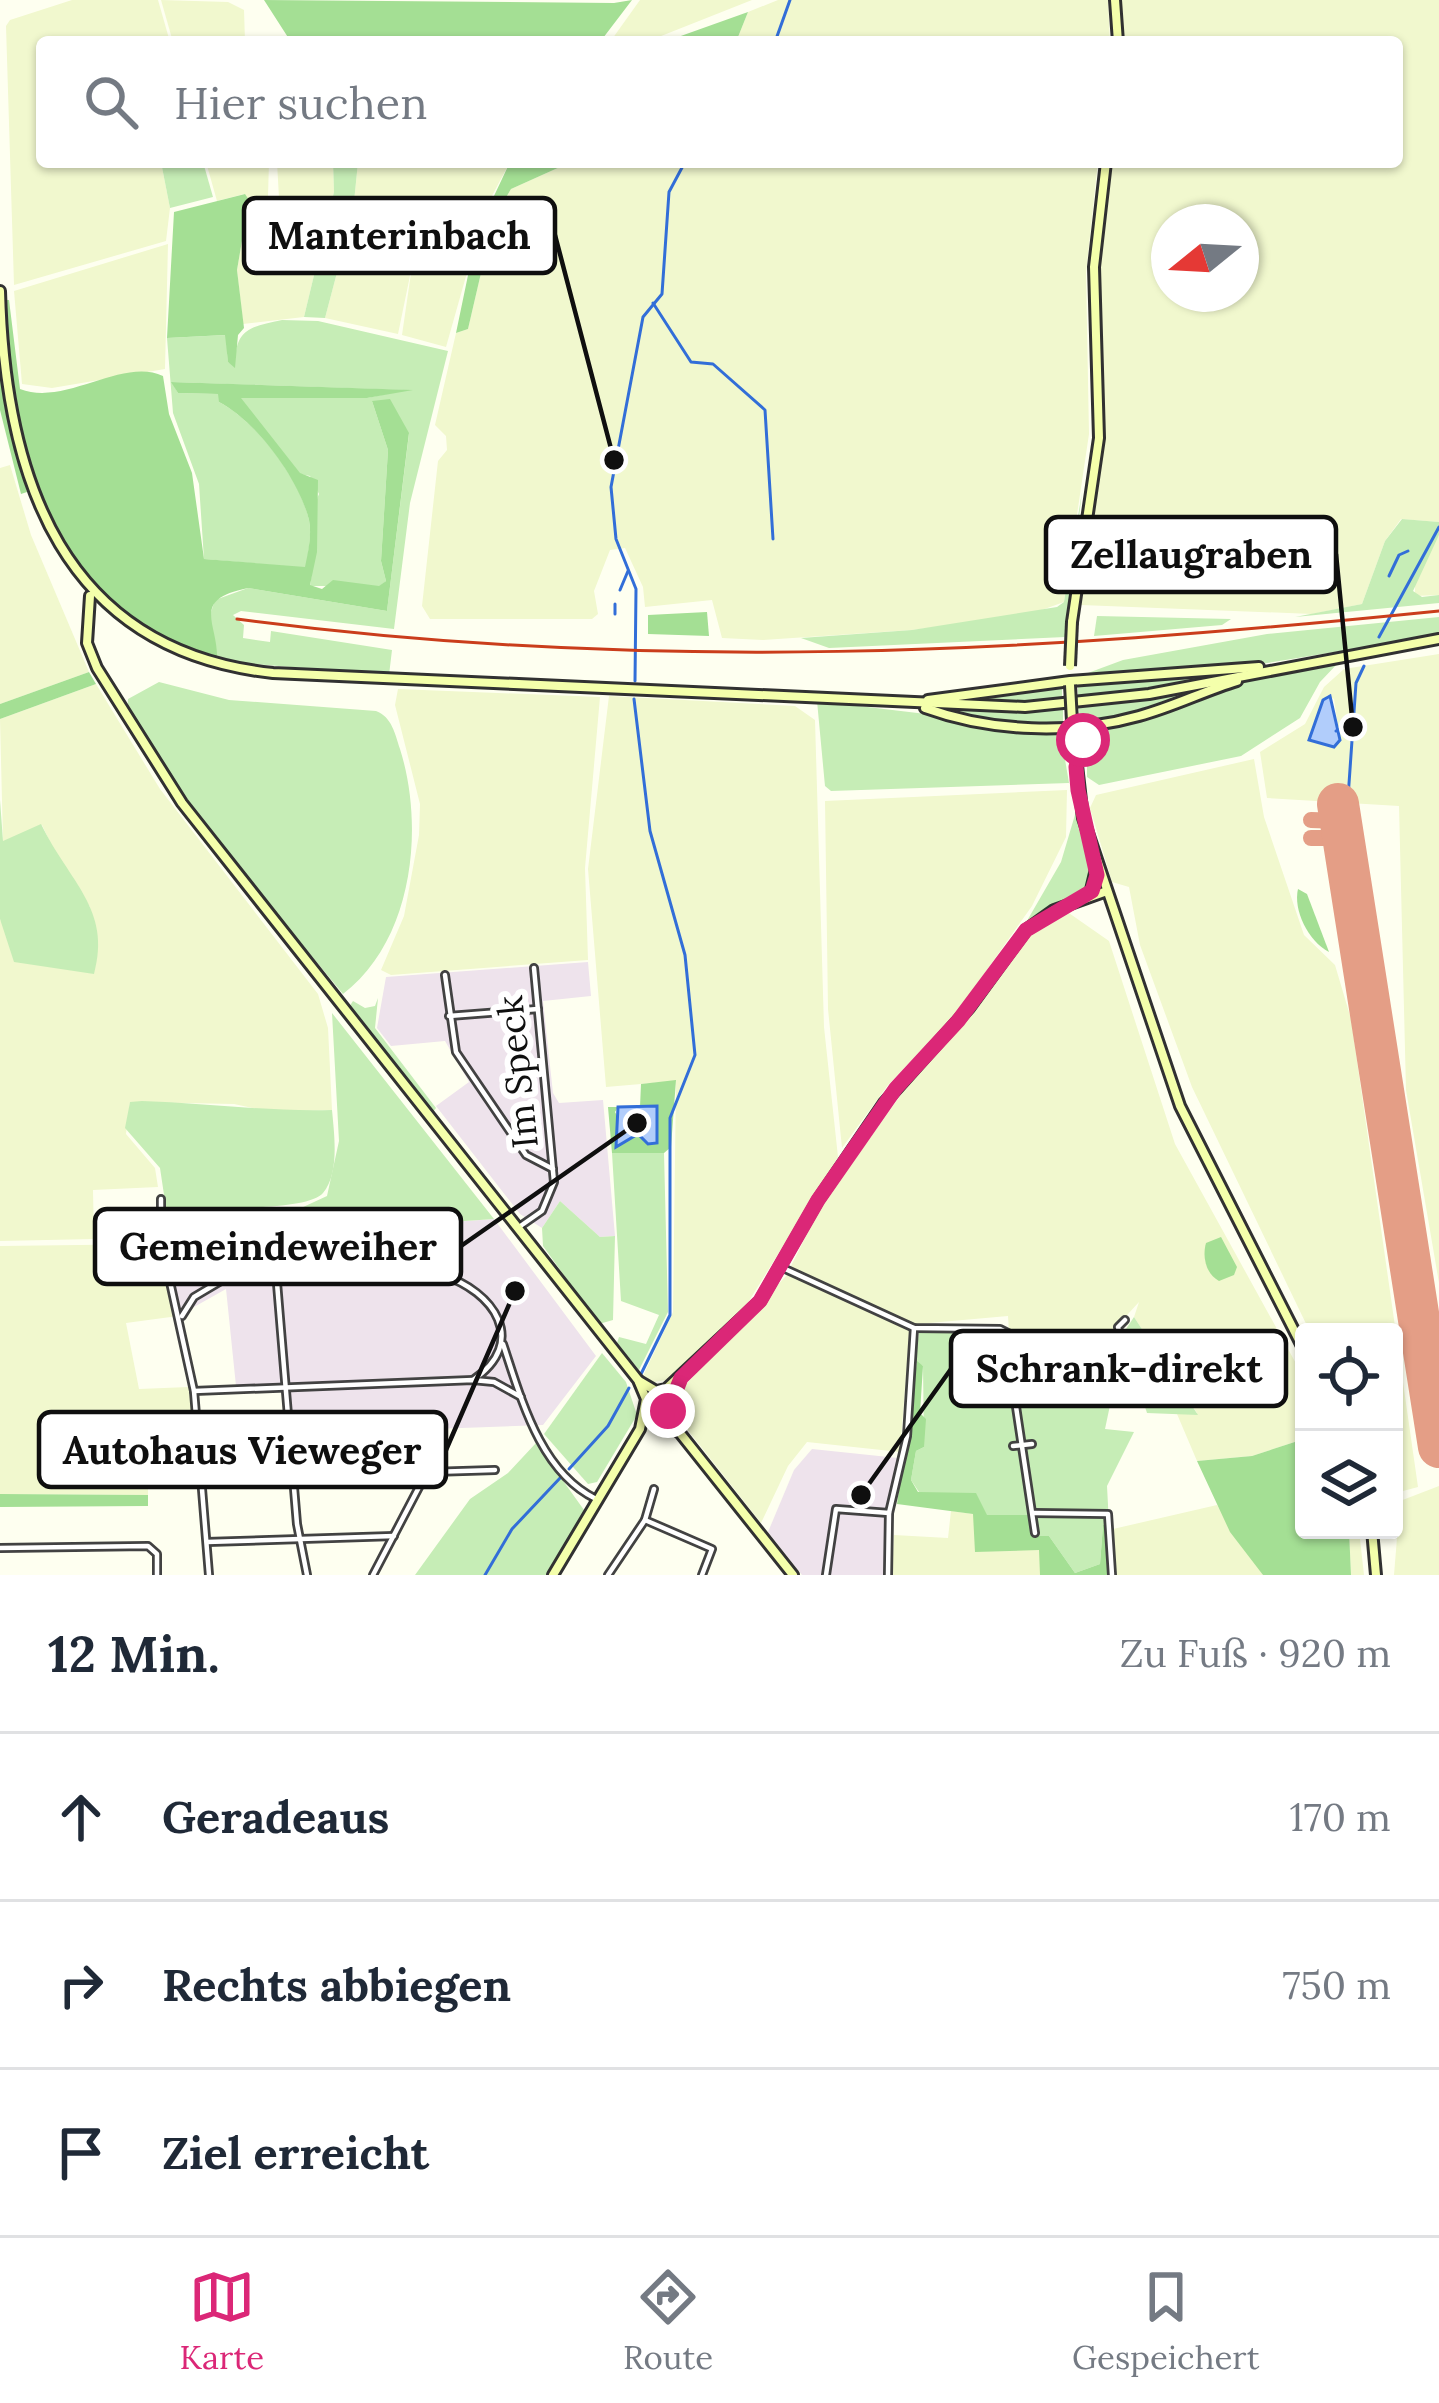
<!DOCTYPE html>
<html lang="de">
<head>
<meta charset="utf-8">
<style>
  body { margin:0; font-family:Lora,serif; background:#f6f6f7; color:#1f2937 }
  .controls { position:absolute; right:36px; bottom:36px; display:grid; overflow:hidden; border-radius:12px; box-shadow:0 3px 9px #0004 }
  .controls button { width:108px; height:108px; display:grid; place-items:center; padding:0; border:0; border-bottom:3px solid #e0e1e3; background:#fff; color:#1f2937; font:60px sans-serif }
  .compass { position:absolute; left:1151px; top:204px; width:108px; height:108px; border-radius:50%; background:#fff; box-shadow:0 3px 9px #0004; rotate:252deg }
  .stop { position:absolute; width:36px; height:36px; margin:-27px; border:9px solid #db2777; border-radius:50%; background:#fff }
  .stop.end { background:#db2777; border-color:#fff; box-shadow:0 3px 12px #0008 }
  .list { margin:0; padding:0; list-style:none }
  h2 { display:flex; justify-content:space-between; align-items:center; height:156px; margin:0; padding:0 48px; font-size:51px }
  h2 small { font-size:39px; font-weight:400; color:#747a83 }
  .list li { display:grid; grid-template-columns:78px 1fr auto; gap:36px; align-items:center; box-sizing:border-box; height:168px; padding:0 48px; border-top:3px solid #e0e1e3 }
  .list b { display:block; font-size:45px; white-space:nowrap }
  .list em { font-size:39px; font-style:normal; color:#747a83 }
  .icon { flex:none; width:66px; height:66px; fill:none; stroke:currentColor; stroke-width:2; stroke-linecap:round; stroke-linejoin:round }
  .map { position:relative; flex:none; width:1439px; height:1575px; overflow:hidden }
  .search { position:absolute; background:#fff; box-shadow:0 3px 9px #0004; left:36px; right:36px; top:36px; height:132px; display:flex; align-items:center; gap:30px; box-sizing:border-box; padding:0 42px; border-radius:12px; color:#747a83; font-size:45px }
  .sheet { height:660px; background:#fff }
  nav { display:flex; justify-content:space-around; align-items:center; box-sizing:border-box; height:168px; border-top:3px solid #e0e1e3; background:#fff; font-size:33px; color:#747a83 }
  nav a { display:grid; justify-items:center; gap:6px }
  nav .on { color:#db2777 }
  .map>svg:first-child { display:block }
</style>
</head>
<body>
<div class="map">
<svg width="1439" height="1575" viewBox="0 0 1439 1575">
  <rect width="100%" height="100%" fill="#fefff0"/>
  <g fill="#eee3ec">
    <path d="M 588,962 L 591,996 L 543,1001 L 553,1093 L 559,1103 L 603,1100 L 615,1236 L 600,1237 L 560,1201 L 542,1228 L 520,1214 L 436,1106 L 469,1082 L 445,1041 L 391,1046 L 377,1028 L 386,977 Z"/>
    <path d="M 494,1219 L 596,1356 L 543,1425 L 295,1434 L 284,1385 L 236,1386 L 226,1289 L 178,1316 L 158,1244 Z"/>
    <path d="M 812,1449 L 898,1458 L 889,1575 L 802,1575 L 768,1532 L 794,1470 Z"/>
  </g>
  <g fill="#f1f8ce" fill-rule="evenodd">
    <path d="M 72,0 L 158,0 L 170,42 L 42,42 L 42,162 L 161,162 L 170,208 L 166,241 L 14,285 L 6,26 L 10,20 Z"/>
    <path d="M 161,0 L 228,2 L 244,10 L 245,42 L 173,42 Z"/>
    <path d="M 640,0 L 752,0 L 646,42 L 610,42 Z"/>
    <path d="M 778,0 L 1108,0 L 1110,42 L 736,42 L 748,12 Z"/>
    <path d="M 1120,0 L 1439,0 L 1439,522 L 1401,519 L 1385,541 L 1362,604 L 1312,614 L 1081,605 L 1104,445 L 1099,248 L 1111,162 L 1397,162 L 1397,42 L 1122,42 ZM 1169,222 L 1241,222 L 1241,294 L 1169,294 Z"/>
    <path d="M 206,162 L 269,162 L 268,196 L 279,198 L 277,162 L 333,162 L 334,192 L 304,317 L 243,324 L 237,270 L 249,200 L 244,194 L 217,201 Z"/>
    <path d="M 358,162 L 510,162 L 485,209 L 446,347 L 402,335 L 412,266 L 398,334 L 325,318 L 353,212 Z"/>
    <path d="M 571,162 L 1098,162 L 1086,273 L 1089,434 L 1064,602 L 1025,616 L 912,630 L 763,640 L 722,638 L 712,600 L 645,607 L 643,587 L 625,548 L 610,550 L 594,591 L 598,614 L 592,619 L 430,619 L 422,606 L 438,461 L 447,450 L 446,436 L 435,425 L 456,333 L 468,329 L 494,217 L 511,189 Z"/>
    <path d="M 168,244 L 165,369 L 52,388 L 22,384 L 14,291 Z"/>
    <path d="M 10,465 L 31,535 L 89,672 L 0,704 L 0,468 Z"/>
    <path d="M 1439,535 L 1439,595 L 1415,596 L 1415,582 Z"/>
    <path d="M 1439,654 L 1439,1283 L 1406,1090 L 1399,806 L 1267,798 L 1260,752 L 1305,724 L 1324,687 L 1344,669 ZM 1327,695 L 1334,699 L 1340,740 L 1309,741 Z"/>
    <path d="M 96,684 L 160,789 L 318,994 L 328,1028 L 332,1110 L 271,1112 L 234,1104 L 130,1102 L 126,1134 L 155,1168 L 158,1187 L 93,1190 L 94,1239 L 0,1241 L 0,919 L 3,925 L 90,907 L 61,866 L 42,825 L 3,842 L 0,719 Z"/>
    <path d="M 398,689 L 600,697 L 585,868 L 588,960 L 391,975 L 381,970 L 404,916 L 419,835 L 420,804 L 395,705 Z"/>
    <path d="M 609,696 L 795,706 L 815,720 L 824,1027 L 838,1157 L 744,1309 L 666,1380 L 648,1383 L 643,1376 L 673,1312 L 676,1081 L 606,1087 L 588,869 Z"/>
    <path d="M 1254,759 L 1264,817 L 1304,935 L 1335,965 L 1351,1019 L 1418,1487 L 1403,1491 L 1394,1469 L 1394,1332 L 1310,1332 L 1192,1087 L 1140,945 L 1129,887 L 1112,882 L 1090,808 L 1096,795 Z"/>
    <path d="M 1067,790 L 1066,837 L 1032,906 L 957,1012 L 888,1085 L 842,1148 L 828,1009 L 825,801 Z"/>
    <path d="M 1066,911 L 1109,941 L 1175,1144 L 1304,1378 L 1304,1439 L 1252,1456 L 1197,1461 L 1177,1414 L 1197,1413 L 1134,1317 L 1139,1302 L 1117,1326 L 1128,1376 L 1117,1386 L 1009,1332 L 1008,1316 L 918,1324 L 909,1337 L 900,1452 L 807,1442 L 788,1466 L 761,1523 L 683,1424 L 677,1409 L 680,1391 L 786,1276 L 820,1208 L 913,1078 L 973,1013 L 1029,934 Z"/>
    <path d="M 158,1244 L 178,1316 L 126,1323 L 139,1389 L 189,1387 L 202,1487 L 148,1489 L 148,1495 L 0,1494 L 0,1246 Z"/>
    <path d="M 1439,1486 L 1439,1575 L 1394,1575 L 1400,1501 Z"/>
    <path d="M 1217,1505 L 1263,1575 L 1114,1575 L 1113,1529 Z"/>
    <path d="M 951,1511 L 974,1514 L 1040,1550 L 1040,1575 L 892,1575 L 894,1535 L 948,1538 Z"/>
    <path d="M 1349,1530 L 1359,1530 L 1364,1575 L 1351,1575 Z"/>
  </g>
  <g fill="#c6edb6">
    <path d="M 161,162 L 203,162 L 213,197 L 170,208 Z"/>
    <path d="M 333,162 L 358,162 L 353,212 L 325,318 L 304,317 L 334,192 Z"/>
    <path d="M 282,320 L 318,321 L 448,351 L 410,503 L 394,629 L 241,611 L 233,615 L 244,625 L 243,638 L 270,642 L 271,631 L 392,650 L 389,675 L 217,661 L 209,618 L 215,600 L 248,588 L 387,611 L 409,434 L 372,401 L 388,450 L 381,561 L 386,581 L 380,586 L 310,586 C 315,562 311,510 319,494 L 310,476 L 300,474 L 239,397 L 367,398 L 405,390 L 172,382 L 178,393 L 219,394 L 219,402 C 256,421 300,479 309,520 C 312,536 308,553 306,568 L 204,559 L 199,484 L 173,413 L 167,338 L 226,335 L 228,362 L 235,366 C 235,329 249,327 282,320 Z"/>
    <path d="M 1082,492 L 1065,637 L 829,648 L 801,638 L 912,630 L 1057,607 L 1064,602 Z"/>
    <path d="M 1402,519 L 1439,522 L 1439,535 L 1413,591 L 1422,597 L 1439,595 L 1439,603 L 1295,617 L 1362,604 L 1385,541 Z"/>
    <path d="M 1097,616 L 1231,619 L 1222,625 L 1094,636 Z"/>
    <path d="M 1439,617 L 1439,635 L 1243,667 L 1088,673 L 1123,660 L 1267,634 Z"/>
    <path d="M 1339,662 L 1320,682 L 1300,718 L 1241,756 L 1099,785 L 1087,777 L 1087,742 L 1096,732 L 1232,685 Z"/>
    <path d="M 1239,673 L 1078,701 L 1078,687 L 1083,683 Z"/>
    <path d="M 159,682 L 229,700 L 376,711 C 392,717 395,734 400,749 C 425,828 413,941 343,994 L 214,838 L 127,712 L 128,699 Z"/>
    <path d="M 1219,683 L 1153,709 L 1080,724 L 1079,708 Z"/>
    <path d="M 1062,686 L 1062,701 L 938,701 L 1059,686 Z"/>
    <path d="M 817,701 L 1060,730 L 1069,783 L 831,791 L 825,786 Z"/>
    <path d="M 934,708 L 1063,709 L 1063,722 L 1009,723 Z"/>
    <path d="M 0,800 L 3,841 L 41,824 C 69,882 112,909 94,974 L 14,962 L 0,919 Z"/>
    <path d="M 1077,808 L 1094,873 L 1090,889 L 1044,909 L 1024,926 L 1061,862 Z"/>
    <path d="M 378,998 L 375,1028 L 436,1108 L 433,1112 L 349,1007 L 353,1001 L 365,1008 L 375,1006 Z"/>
    <path d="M 332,1013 L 494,1219 L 187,1240 L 186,1212 L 301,1208 L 327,1196 L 339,1141 Z"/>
    <path d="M 142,1101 C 207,1103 269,1112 332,1110 C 334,1133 340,1173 323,1193 C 306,1213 196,1207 166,1208 L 160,1168 L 125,1128 L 130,1102 Z"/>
    <path d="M 612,1153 L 664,1153 L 668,1312 L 639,1370 L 617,1343 L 619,1337 L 646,1344 L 659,1315 L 621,1301 Z"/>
    <path d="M 560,1201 L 600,1237 L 615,1236 L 613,1320 L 599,1324 L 543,1246 L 542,1228 Z"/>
    <path d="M 1134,1317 L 1198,1415 L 1147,1413 L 1122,1335 Z"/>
    <path d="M 978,1329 L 1113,1391 L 1105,1429 L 1134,1432 L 1107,1486 L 1109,1524 L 1103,1525 L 1100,1564 L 1075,1573 L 1049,1536 L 1032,1536 L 919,1492 L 911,1480 L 916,1451 L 924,1447 L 923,1366 L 915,1362 L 919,1332 Z"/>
    <path d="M 602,1353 L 626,1382 L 637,1415 L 597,1482 L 588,1484 L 544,1434 Z"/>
    <path d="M 536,1443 L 584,1510 L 548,1575 L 415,1575 L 470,1499 L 508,1473 Z"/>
  </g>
  <g fill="#a4df94">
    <path d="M 264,0 L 614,3 L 632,0 L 600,42 L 291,42 Z"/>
    <path d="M 748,12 L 736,42 L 664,42 Z"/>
    <path d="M 510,162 L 571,162 L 511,189 L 494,217 L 468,329 L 456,333 L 477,232 Z"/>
    <path d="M 245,194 L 249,200 L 237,270 L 244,328 L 238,335 L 235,368 L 228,362 L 225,335 L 167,338 L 174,212 Z"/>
    <path d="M 4,300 L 9,300 L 20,389 C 65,407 122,357 163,376 L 169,414 L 192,473 L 204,559 L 305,567 C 308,552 312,536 309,520 C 299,479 256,421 219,402 L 218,394 L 178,393 L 171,382 L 413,390 L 367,398 L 241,398 L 300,473 L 318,480 L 317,552 L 310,585 L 322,589 L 333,580 L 379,586 L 386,581 L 381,561 L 388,450 L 372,401 L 390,399 L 409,433 L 387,611 L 248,588 C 189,600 219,623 217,661 C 41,596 19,470 4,300 Z"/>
    <path d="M 0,351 L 27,492 L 21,494 L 0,410 Z"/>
    <path d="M 707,612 L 709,636 L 648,634 L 648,615 Z"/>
    <path d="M 89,672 L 96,684 L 0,719 L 0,704 Z"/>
    <path d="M 1298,889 L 1307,894 L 1329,952 C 1308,941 1293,910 1298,889 Z"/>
    <path d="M 676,1080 L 671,1147 L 664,1153 L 612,1153 L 608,1107 L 618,1107 L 615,1112 L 629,1139 L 657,1107 L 640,1107 L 641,1084 Z"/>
    <path d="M 1221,1237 L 1237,1267 L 1234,1275 L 1219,1281 C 1206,1274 1202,1257 1206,1243 Z"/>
    <path d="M 917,1361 L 923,1366 L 920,1413 L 926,1419 L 924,1447 L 916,1451 L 911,1480 L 918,1492 L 976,1493 L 987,1515 L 1030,1515 L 1032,1536 L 1049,1536 L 1075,1573 L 1100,1564 L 1103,1525 L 1109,1524 L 1109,1575 L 1040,1575 L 1039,1550 L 975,1552 L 973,1514 L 897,1504 Z"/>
    <path d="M 1304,1439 L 1304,1530 L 1349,1530 L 1351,1575 L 1263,1575 L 1230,1532 L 1197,1461 L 1252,1456 Z"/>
    <path d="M 0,1494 L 148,1495 L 148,1506 L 0,1507 Z"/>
  </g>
  <g fill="#b1cdfb" stroke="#326ed8" stroke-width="3">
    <path d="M 1330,696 L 1340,740 L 1334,747 L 1309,740 L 1323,700 Z"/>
    <path d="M 657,1106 L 657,1143 L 648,1144 L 638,1134 L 616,1147 L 618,1107 Z"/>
  </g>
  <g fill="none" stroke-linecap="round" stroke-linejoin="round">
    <g stroke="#326ed8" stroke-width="3">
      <path d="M 775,42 L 790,0"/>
      <path d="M 653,303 L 691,362 L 713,364 L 765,410 L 773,539"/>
      <path d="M 1389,576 L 1399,555 L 1408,551"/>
      <path d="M 620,590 L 628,571"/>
      <path d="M 615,604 L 615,614"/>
      <path d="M 1379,637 L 1439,527"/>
      <path d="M 635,681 L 636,589 L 616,539 L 611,487 L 643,317 L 662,294 L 669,192 L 685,162"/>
      <path d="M 634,699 L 650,831 L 685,955 L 695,1055 L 670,1118 L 670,1315 L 641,1374"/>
      <path d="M 1336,731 L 1351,727"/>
      <path d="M 1348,798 L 1356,683 L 1364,666"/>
      <path d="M 569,1469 L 608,1426 L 629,1388"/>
      <path d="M 485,1575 L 512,1529 L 561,1477"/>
    </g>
    <g stroke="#e49e86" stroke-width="16">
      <path d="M 1311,820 L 1340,821"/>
      <path d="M 1311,838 L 1343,838"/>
    </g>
    <path stroke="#e49e86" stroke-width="42" d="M 1338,804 L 1439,1447"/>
    <defs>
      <g id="street">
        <path d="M 445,975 L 456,1052 L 526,1155 L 553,1169"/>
        <path d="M 449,1016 L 538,1009"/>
        <path d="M 161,1199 L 161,1241 L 194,1391 L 209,1575"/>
        <path d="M 519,1227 L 542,1211 L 554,1182 L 534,968"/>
        <path d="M 107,1241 L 161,1241"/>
        <path d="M 783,1268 L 914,1328 L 1000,1329 L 1117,1389 L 1130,1378 L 1118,1327 L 1125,1320"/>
        <path d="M 277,1283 L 297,1524 L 307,1575"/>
        <path d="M 182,1316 L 194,1297 L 221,1281 L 442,1275 C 494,1291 529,1342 473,1380"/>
        <path d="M 503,1344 C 521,1398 540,1472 596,1499"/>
        <path d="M 1034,1347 L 1019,1357 L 1015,1400 L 1035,1533"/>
        <path d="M 194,1391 L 473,1380 L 494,1382 L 521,1397"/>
        <path d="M 1013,1446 L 1032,1444"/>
        <path d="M 204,1479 L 495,1470"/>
        <path d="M 1034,1513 L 1108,1514 L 1112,1575"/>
        <path d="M 645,1520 L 712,1549 L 702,1575"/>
        <path d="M 207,1542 L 394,1536"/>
        <path d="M 0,1548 L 148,1546 L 157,1554 L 157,1575"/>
        <path d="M 373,1575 L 428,1470"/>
        <path d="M 608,1575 L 645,1520 L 654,1489"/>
        <path d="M 826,1575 L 836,1509 L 889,1513"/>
        <path d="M 888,1575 L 889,1513 L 907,1436 L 914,1328"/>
      </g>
      <g id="secondary">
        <path d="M 1115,0 L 1118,42"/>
        <path d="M 0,291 C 5,479 63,651 273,673 L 1025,707 L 1149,694 L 1439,639"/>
        <path d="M 90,596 L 87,643 L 97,668 L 182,803 L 638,1380 L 646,1399 L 640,1429 L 553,1575"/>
        <path d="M 1072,622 L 1099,438 L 1094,267 L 1106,162"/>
        <path d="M 928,700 L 1070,681 L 1259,667"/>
        <path d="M 925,708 C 991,732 1072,735 1139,716 C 1173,707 1204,691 1237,681"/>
        <path d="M 1072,721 L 1083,818 L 1180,1106 L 1304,1350"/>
        <path d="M 1077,760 L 1083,740 L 1096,727"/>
        <path d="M 1090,894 L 1096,869"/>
        <path d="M 639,1381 L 656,1391 L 666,1389 L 760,1301 L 818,1200 L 884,1103 L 969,1008 L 1026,930 L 1054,910 L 1107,891"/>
        <path d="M 646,1409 L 680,1433 L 793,1575"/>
        <path d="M 677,1427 L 670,1408 L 677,1385"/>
        <path d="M 1372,1530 L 1376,1575"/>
      </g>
    </defs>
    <use href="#street" stroke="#424242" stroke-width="10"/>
    <use href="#secondary" stroke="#313131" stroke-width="14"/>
    <use href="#street" stroke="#fff" stroke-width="4.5"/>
    <use href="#secondary" stroke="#f4ffab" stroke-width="8"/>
    <path stroke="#ca3d1b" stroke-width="3" d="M 237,619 C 651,674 1026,653 1439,611"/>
    <defs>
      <g id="secondary-bridge">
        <path d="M 1070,666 L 1072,622"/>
        <path d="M 1070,685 L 1072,721"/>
      </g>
    </defs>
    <use href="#secondary-bridge" stroke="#313131" stroke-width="14" stroke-linecap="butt"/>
    <use href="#secondary-bridge" stroke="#f4ffab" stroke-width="8"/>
  </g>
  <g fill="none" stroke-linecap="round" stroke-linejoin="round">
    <path stroke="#db2777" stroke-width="15" d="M 668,1411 L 681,1378 L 760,1301 L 818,1200 L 896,1088 L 958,1021 L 1026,930 L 1092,891 L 1097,875 L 1078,790 L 1076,767 L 1083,740"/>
  </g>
  <g text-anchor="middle" stroke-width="12" stroke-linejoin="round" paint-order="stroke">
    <g font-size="36" fill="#0f0f0f" stroke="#fff">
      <text transform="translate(517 1072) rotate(-96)" y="13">Im Speck</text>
    </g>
  </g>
  <path fill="none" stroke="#0f0f0f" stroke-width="4.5" d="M614 460L555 235M1353 727L1336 554M637 1123L461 1246M861 1495L951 1369M515 1291L446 1450"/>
  <g fill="#0f0f0f" stroke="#fff" stroke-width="4.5">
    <circle cx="614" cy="460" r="12"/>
    <circle cx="1353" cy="727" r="12"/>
    <circle cx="637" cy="1123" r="12"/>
    <circle cx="861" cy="1495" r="12"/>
    <circle cx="515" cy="1291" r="12"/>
  </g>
  <g fill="#fff" stroke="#0f0f0f" stroke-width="4.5">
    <rect x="244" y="198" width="311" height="75" rx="12"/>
    <rect x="1046" y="517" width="290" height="75" rx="12"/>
    <rect x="95" y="1209" width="366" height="75" rx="12"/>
    <rect x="951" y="1331" width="335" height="75" rx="12"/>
    <rect x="39" y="1412" width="407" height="75" rx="12"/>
  </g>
  <g font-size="39" text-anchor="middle" font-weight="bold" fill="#0f0f0f">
    <text x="399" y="249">Manterinbach</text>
    <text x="1191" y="568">Zellaugraben</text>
    <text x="278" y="1260">Gemeindeweiher</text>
    <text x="1119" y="1382">Schrank-direkt</text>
    <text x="242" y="1464">Autohaus Vieweger</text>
  </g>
</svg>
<div class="controls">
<button><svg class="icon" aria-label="locate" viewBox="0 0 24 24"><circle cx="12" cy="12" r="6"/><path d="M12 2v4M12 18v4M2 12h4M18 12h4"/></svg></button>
<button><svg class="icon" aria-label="layers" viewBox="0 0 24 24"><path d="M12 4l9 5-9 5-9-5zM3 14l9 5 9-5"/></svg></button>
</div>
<svg class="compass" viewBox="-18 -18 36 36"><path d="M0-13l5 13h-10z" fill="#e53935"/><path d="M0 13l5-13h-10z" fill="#747a83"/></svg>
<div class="stop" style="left:1083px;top:740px"></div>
<div class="stop end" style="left:668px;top:1411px"></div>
<div class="search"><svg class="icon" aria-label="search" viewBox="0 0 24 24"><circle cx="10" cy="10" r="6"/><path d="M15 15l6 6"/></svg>Hier suchen</div>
</div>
<section class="sheet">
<h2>12 Min.<small>Zu Fuß · 920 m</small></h2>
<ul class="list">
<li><svg class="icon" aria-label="ahead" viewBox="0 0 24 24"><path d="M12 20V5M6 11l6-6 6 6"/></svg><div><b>Geradeaus</b></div><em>170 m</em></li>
<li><svg class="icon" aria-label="right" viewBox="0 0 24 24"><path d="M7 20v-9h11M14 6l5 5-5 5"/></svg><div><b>Rechts abbiegen</b></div><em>750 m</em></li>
<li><svg class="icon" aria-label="arrive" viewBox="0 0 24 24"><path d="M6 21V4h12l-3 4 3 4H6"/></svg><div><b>Ziel erreicht</b></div></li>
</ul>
</section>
<nav>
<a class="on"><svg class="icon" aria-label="map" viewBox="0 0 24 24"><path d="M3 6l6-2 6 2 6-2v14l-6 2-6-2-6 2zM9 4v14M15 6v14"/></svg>Karte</a>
<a><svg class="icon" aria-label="directions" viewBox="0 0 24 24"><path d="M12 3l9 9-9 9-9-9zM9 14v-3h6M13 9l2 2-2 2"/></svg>Route</a>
<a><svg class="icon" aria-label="saved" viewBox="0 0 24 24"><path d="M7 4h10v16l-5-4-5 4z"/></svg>Gespeichert</a>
</nav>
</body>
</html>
